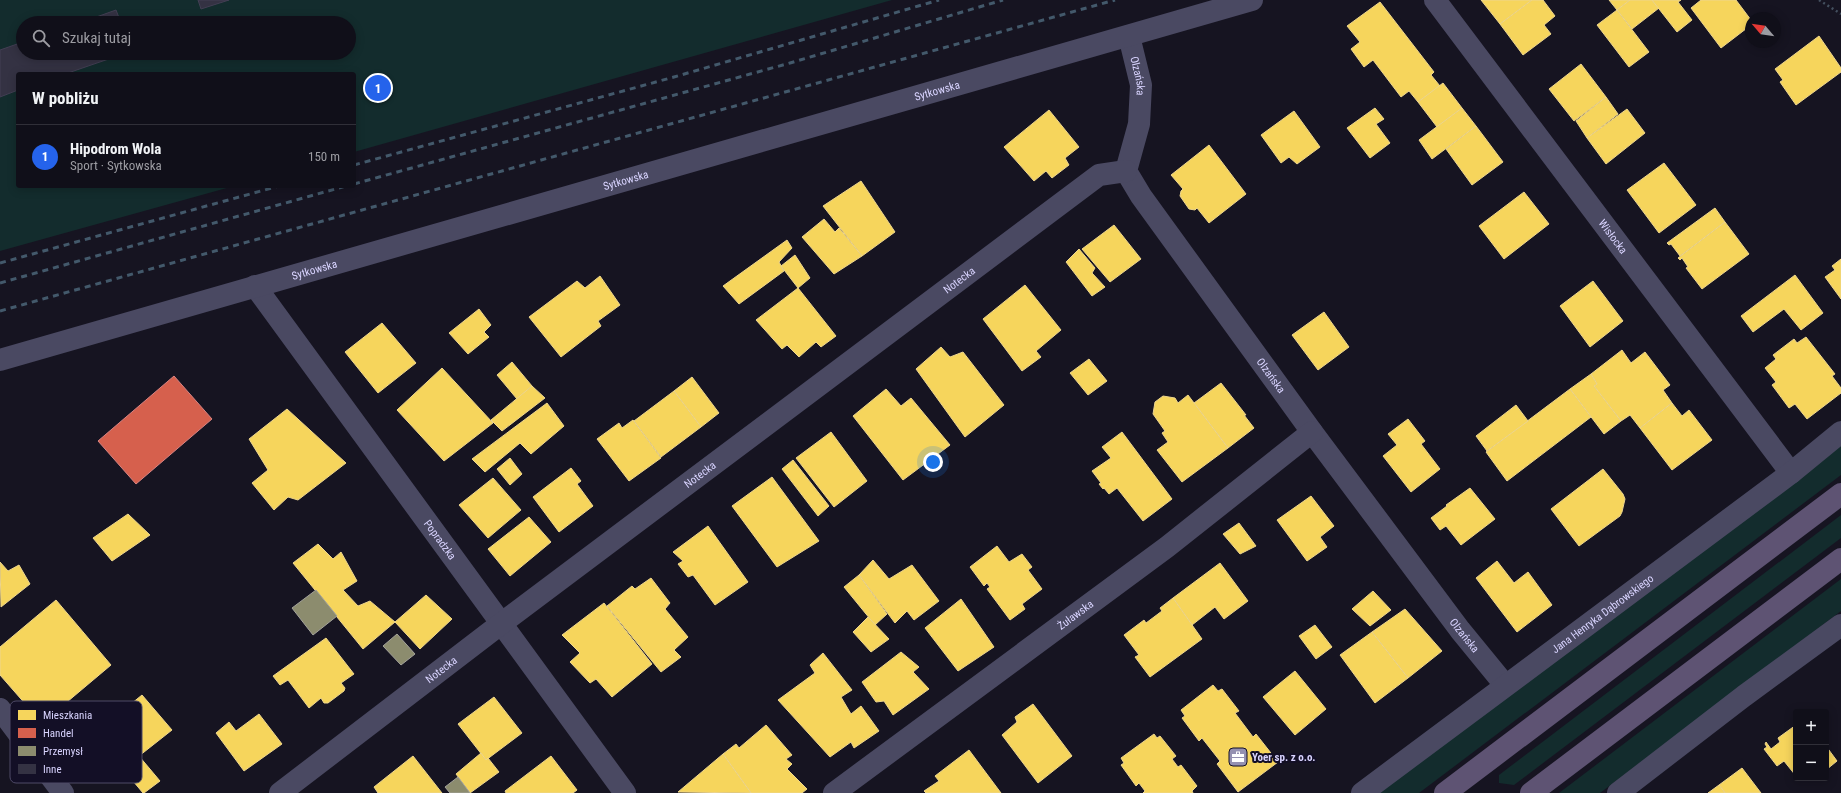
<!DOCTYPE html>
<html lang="pl">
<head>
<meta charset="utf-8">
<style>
  body { margin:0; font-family:"Roboto Condensed",sans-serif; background:#1e1d26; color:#f1f3f6 }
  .controls { position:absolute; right:12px; bottom:12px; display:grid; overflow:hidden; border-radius:4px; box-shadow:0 2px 10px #0003 }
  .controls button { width:36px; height:36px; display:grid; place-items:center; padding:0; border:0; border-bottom:1px solid #302f38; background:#100f19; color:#f1f3f6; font:20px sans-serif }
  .compass { position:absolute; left:1745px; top:12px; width:36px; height:36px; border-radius:50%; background:#100f19; box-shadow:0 2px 10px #0003; rotate:299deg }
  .you { position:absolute; left:933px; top:462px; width:14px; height:14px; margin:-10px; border:3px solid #fff; border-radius:50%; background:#1a73e8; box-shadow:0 0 0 6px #1a73e833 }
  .badge { display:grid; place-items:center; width:26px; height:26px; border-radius:50%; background:#2563eb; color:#fff; font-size:13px; font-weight:700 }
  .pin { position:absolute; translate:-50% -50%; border:2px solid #fff; box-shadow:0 1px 4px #0006 }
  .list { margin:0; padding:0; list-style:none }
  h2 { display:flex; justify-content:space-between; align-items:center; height:52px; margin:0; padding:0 16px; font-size:17px }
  h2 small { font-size:13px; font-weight:400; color:#9c9ca2 }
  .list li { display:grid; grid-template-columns:26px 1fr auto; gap:12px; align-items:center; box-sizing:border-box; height:64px; padding:0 16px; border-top:1px solid #302f38 }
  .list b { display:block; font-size:15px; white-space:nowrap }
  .list p { margin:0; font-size:13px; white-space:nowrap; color:#9c9ca2 }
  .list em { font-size:13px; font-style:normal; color:#9c9ca2 }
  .icon { flex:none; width:22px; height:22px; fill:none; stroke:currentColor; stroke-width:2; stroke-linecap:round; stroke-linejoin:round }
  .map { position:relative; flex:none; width:1841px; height:793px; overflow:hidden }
  .search { position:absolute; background:#100f19; box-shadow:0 2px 10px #0003; left:16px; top:16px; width:340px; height:44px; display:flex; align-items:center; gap:10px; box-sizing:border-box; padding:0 14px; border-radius:22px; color:#9c9ca2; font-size:15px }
  .panel { position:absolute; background:#100f19; box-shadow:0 2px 10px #0003; left:16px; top:72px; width:340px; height:116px; border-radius:4px }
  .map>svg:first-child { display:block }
</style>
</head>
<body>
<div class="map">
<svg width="1841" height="793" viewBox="0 0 1841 793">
  <rect width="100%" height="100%" fill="#161421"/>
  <g fill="#132c2d" fill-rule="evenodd">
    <path d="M 0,0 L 892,0 L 354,152 L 354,74 L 18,74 L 18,186 L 234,186 L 0,251 ZM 23,23 L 349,23 L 349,53 L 23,53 Z"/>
    <path d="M 1841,443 L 1841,475 L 1419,793 L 1373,793 Z"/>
    <path d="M 1841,515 L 1841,538 L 1514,785 L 1499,783 L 1499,775 Z"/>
    <path d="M 1841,579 L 1841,611 L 1600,793 L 1559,793 Z"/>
  </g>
  <g fill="#f6d55c" stroke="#edd58d">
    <path d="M 1481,0 L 1532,0 L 1500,24 Z"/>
    <path d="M 1532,0 L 1543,0 L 1555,16 L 1544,25 L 1551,34 L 1523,55 L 1500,24 Z"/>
    <path d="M 1609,0 L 1630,0 L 1617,10 Z"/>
    <path d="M 1630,0 L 1652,0 L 1659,8 L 1632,29 L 1617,10 Z"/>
    <path d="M 1652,0 L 1681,0 L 1678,2 L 1692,20 L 1677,32 Z"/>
    <path d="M 1701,0 L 1736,0 L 1751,20 L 1751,25 L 1721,48 L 1691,8 Z"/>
    <path d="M 1380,2 L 1434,72 L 1431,75 L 1440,86 L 1418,102 L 1409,91 L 1401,97 L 1373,60 L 1364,67 L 1351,49 L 1360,42 L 1347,26 Z"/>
    <path d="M 1617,10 L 1649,52 L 1629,67 L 1597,25 Z"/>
    <path d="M 1819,36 L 1841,68 L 1841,72 L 1796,105 L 1780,82 L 1783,80 L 1775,69 Z"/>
    <path d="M 1581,64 L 1606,97 L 1574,121 L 1549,89 Z"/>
    <path d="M 1443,83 L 1462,108 L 1437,127 L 1418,102 Z"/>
    <path d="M 1606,97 L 1618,114 L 1587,138 L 1576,121 Z"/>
    <path d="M 1375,108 L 1384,119 L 1376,124 L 1390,143 L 1370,158 L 1347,128 Z"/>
    <path d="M 1462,108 L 1476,126 L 1432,159 L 1419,140 Z"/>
    <path d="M 1627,109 L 1645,133 L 1606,164 L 1587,138 Z"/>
    <path d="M 1049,110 L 1079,147 L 1065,158 L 1069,165 L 1052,178 L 1046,171 L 1034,181 L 1004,147 Z"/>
    <path d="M 1294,111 L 1320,147 L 1297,164 L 1289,157 L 1281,163 L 1261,135 Z"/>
    <path d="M 1476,126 L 1503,162 L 1472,185 L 1446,149 Z"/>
    <path d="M 1209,145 L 1246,194 L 1209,223 L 1197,208 L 1195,210 L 1189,209 L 1180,196 L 1181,191 L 1183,189 L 1171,175 Z"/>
    <path d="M 1664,163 L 1696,205 L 1659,233 L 1627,190 Z"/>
    <path d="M 861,181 L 895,232 L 862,256 L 823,206 Z"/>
    <path d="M 1524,192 L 1549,224 L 1504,259 L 1479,226 Z"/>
    <path d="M 1715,208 L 1725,222 L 1680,256 L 1671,244 L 1669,245 L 1667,243 Z"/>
    <path d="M 824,219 L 835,232 L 839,228 L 862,256 L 834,274 L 802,237 Z"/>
    <path d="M 1725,222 L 1749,254 L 1702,289 L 1686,268 L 1688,267 L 1682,258 L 1680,260 L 1678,258 Z"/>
    <path d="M 1114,225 L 1141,259 L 1110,282 L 1082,249 Z"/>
    <path d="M 787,240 L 792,248 L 779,262 L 784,271 L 739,304 L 723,286 Z"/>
    <path d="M 1079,249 L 1095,268 L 1092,273 L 1105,287 L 1092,296 L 1066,262 Z"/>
    <path d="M 795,255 L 810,278 L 798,288 L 781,266 Z"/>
    <path d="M 1841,259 L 1841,299 L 1825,277 L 1835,270 L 1832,266 Z"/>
    <path d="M 1795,275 L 1823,313 L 1801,330 L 1784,309 L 1753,332 L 1741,316 Z"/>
    <path d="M 600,276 L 620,305 L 598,321 L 601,326 L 561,357 L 529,317 L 577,281 L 585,288 Z"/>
    <path d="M 1593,281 L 1623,321 L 1590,347 L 1560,306 Z"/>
    <path d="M 1025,285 L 1061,330 L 1036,351 L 1041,357 L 1022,371 L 983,319 Z"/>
    <path d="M 798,288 L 836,336 L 821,347 L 816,342 L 799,357 L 787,345 L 782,349 L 756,320 Z"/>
    <path d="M 479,309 L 491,325 L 484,332 L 489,337 L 468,354 L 449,333 Z"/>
    <path d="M 1324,312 L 1349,347 L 1318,370 L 1292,335 Z"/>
    <path d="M 382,323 L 416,363 L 378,393 L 345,352 Z"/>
    <path d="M 1806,337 L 1835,374 L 1832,376 L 1841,388 L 1841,393 L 1807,419 L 1795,404 L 1789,408 L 1772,385 L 1776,382 L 1765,368 L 1776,359 L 1773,355 L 1794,339 L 1797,343 Z"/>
    <path d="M 941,347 L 950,357 L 963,352 L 1004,405 L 965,437 L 916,369 Z"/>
    <path d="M 1622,350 L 1631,363 L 1645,352 L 1670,385 L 1663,390 L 1672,403 L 1640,428 L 1630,415 L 1621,421 L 1594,386 L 1597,384 L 1591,374 Z"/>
    <path d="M 1089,359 L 1107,381 L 1088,395 L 1070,373 Z"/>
    <path d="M 512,362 L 532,386 L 517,399 L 497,375 Z"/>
    <path d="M 442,368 L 493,423 L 444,461 L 397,410 Z"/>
    <path d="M 1591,374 L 1597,384 L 1594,386 L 1621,421 L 1604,434 L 1570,389 Z"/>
    <path d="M 692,377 L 719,413 L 701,427 L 674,391 Z"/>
    <path d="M 1221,383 L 1246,415 L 1244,415 L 1254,428 L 1228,448 L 1194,403 Z"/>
    <path d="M 532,386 L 545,398 L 502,431 L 491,420 Z"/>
    <path d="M 886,389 L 901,406 L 911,398 L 950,445 L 903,480 L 853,416 Z"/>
    <path d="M 1570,389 L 1591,417 L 1507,481 L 1486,452 Z"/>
    <path d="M 674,391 L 701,427 L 661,457 L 634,421 Z"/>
    <path d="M 1188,395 L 1228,448 L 1182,482 L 1157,450 L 1168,442 L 1162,433 L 1165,431 L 1153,414 L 1155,402 L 1163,396 L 1175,398 L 1178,403 Z"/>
    <path d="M 547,403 L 564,426 L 531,454 L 520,443 L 485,472 L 472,459 Z"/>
    <path d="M 1672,403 L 1682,416 L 1689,410 L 1712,440 L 1672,470 L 1640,428 Z"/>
    <path d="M 1516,405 L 1528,421 L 1487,451 L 1476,436 Z"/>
    <path d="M 287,409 L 346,463 L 298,500 L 288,497 L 274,510 L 252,483 L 268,470 L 249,439 Z"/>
    <path d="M 1408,419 L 1425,441 L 1421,444 L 1440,469 L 1411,492 L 1383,456 L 1397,445 L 1388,434 Z"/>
    <path d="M 633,420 L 661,458 L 629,481 L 597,439 L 619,423 L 622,428 Z"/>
    <path d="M 831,432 L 867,481 L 834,507 L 796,458 Z"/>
    <path d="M 1122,432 L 1172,499 L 1143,521 L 1117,488 L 1109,494 L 1104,488 L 1103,489 L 1099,484 L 1101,483 L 1092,471 L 1111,458 L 1102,447 Z"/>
    <path d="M 510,458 L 522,474 L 510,485 L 497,469 Z"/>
    <path d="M 793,460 L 829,506 L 818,516 L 782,469 Z"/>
    <path d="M 571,468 L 581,481 L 577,484 L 593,506 L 559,532 L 533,497 Z"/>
    <path d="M 1603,469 L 1623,494 L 1625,499 L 1622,512 L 1620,516 L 1579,546 L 1551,509 Z"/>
    <path d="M 772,477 L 819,541 L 777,567 L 732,506 Z"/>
    <path d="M 493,478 L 521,510 L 488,538 L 459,505 Z"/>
    <path d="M 1470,488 L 1495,519 L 1461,545 L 1446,526 L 1440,530 L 1431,518 L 1447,506 L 1446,505 Z"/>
    <path d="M 1311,496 L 1334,526 L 1320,537 L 1327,547 L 1307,561 L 1277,520 Z"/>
    <path d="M 128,514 L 150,535 L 112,561 L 93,538 Z"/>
    <path d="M 529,517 L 551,542 L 510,576 L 488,549 Z"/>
    <path d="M 1239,523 L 1256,546 L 1240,554 L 1223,534 Z"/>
    <path d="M 708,526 L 748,582 L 715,605 L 693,575 L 688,577 L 678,564 L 683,561 L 673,552 Z"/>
    <path d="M 318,544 L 333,559 L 341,552 L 357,581 L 343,590 L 358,606 L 370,601 L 395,622 L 363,649 L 293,563 Z"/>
    <path d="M 997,546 L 1009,562 L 1022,554 L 1032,567 L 1028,570 L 1042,589 L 1022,604 L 1025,609 L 1010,620 L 987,589 L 990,587 L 987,583 L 984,586 L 970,567 Z"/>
    <path d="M 873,560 L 889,579 L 912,565 L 939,601 L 914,620 L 907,611 L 895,623 L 859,575 Z"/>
    <path d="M 1497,561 L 1514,583 L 1528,572 L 1552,605 L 1517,632 L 1476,578 Z"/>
    <path d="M 0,562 L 8,571 L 19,565 L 30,584 L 1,607 Z"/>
    <path d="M 1220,563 L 1248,601 L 1224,619 L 1215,607 L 1192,625 L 1173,598 Z"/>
    <path d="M 859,575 L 887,614 L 875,625 L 844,587 Z"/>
    <path d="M 651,578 L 670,603 L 665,609 L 688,637 L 674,650 L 681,657 L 661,672 L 607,606 L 632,586 L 635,589 Z"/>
    <path d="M 1373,591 L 1391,610 L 1370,626 L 1352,609 Z"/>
    <path d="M 426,595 L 452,619 L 420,649 L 395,622 Z"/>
    <path d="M 1173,598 L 1202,639 L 1150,677 L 1135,657 L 1139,655 L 1124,635 L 1144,620 L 1146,623 L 1162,611 L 1160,608 Z"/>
    <path d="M 961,599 L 994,647 L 958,671 L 925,628 Z"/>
    <path d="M 56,600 L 111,665 L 42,723 L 0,675 L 0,647 Z"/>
    <path d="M 604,603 L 652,664 L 612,697 L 596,679 L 590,683 L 570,662 L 580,653 L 562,635 Z"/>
    <path d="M 1405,609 L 1442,651 L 1408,678 L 1372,632 Z"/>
    <path d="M 868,617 L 889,639 L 871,652 L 853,632 Z"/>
    <path d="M 1315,625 L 1332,647 L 1316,659 L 1299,636 Z"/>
    <path d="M 1372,632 L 1408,678 L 1375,703 L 1340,655 Z"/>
    <path d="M 326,638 L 354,674 L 341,683 L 345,688 L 344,691 L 328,703 L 324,703 L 321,698 L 309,708 L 288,680 L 280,685 L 273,676 Z"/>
    <path d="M 901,652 L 919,667 L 913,672 L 929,689 L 893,715 L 884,701 L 876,702 L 862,682 Z"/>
    <path d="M 823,653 L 852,690 L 841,697 L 851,714 L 861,706 L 879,731 L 854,748 L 851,742 L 830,757 L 778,700 L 815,673 L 810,665 Z"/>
    <path d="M 1295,671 L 1326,709 L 1295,735 L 1263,697 Z"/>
    <path d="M 1213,685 L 1218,691 L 1222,689 L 1239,711 L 1235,713 L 1253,737 L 1256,734 L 1278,762 L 1238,792 L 1217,764 L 1220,761 L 1202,738 L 1199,741 L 1182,718 L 1185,716 L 1181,710 Z"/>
    <path d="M 142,695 L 172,730 L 139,756 L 160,781 L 144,793 L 143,793 L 94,734 Z"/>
    <path d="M 494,697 L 522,733 L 486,760 L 458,724 Z"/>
    <path d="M 1033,704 L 1072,756 L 1038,783 L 1002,735 L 1017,722 L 1015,717 Z"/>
    <path d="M 259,714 L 282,744 L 244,771 L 216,733 L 229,722 L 236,731 Z"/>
    <path d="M 766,725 L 792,755 L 786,759 L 792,764 L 787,769 L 807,789 L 802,793 L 751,793 L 723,754 L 736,744 L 739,748 Z"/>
    <path d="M 1796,725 L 1796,776 L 1784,761 L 1777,766 L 1764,749 L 1767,747 L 1765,744 L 1766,742 L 1771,749 L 1780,742 L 1778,738 Z"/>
    <path d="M 1154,734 L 1157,738 L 1160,736 L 1176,756 L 1172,759 L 1178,767 L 1181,765 L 1197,786 L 1192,791 L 1193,793 L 1143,793 L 1145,791 L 1139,783 L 1136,786 L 1121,765 L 1124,763 L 1121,758 Z"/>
    <path d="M 1826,746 L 1837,761 L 1826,770 Z"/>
    <path d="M 969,750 L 1001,793 L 926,793 L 924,791 L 939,781 L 935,776 Z"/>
    <path d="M 481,753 L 486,760 L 488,758 L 499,772 L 470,793 L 456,774 Z"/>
    <path d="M 723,754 L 751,793 L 678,792 Z"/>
    <path d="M 413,756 L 442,793 L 378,793 L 374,787 Z"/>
    <path d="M 551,756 L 577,790 L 573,793 L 506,793 L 505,791 Z"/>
    <path d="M 1742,768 L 1761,793 L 1725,793 L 1719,785 Z"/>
    <path d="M 1719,785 L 1725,793 L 1708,793 Z"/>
  </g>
  <path fill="#d6604d" stroke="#d78382" d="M 174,376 L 212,419 L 136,484 L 98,441 Z"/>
  <g fill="#8c8c6e" stroke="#a3a29a">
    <path d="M 316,590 L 337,616 L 313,635 L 292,608 Z"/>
    <path d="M 397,634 L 415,654 L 401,665 L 383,646 Z"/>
    <path d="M 458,777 L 470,793 L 450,793 L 445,787 Z"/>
  </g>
  <g fill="#343243" stroke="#433f54">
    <path d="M 198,0 L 229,0 L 201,9 Z"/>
    <path d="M 116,10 L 121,23 L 78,23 L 88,20 Z"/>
    <path d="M 23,42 L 23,53 L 126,53 L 65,74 L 18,74 L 18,90 L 0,97 L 0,50 Z"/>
  </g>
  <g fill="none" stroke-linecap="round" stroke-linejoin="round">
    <path stroke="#44505f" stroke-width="2.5" stroke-dasharray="2 3" stroke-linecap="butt" d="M 1819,0 L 1841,14"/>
    <g stroke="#4a4962" stroke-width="22">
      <path id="s1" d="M 1435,0 L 1791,473"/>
      <path id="s2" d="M 1129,36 L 1141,85 L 1139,124 L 1126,171 L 1141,196 L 1312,432 L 1460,630 L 1505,685"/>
      <path id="s3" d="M 255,286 L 625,793"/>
      <path id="s4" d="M 0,360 L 1252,0"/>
      <path d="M 0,709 L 63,793"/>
      <path id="s5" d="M 280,793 L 502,623 L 1099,175 L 1126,171"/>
      <path id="s6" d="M 834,793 L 1167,547 L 1312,432"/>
      <path id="s7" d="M 1362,793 L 1791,473 L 1841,432"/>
      <path d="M 1618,793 L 1744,696 L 1841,625"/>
    </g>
    <g stroke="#5e5373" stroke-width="22">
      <path d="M 1445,793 L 1841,494"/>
      <path d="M 1531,793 L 1841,559"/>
    </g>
    <g stroke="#43596b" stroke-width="3" stroke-dasharray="6 5" stroke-linecap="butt">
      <path d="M 354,165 L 674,77 L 939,0"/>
      <path d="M 354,184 L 790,63 L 1003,0"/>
      <path d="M 0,263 L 279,186"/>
      <path d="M 0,283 L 346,186"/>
      <path d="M 0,311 L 1115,0"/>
    </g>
  </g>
  <defs>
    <symbol id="office-square" viewBox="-11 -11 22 22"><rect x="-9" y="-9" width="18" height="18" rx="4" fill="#9591b1" stroke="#130f26"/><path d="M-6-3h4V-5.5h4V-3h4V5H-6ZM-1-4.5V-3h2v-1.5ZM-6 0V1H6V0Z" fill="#fff"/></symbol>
  </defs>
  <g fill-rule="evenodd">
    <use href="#office-square" x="1227" y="746" width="22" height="22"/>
  </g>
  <g text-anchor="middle" stroke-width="4" stroke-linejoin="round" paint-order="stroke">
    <g font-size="11" fill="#d9d4ff" stroke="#130f26">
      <text dy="4" stroke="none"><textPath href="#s2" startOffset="41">Olzańska</textPath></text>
      <text dy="4" stroke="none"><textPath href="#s4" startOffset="975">Sytkowska</textPath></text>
      <text dy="4" stroke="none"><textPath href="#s4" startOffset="651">Sytkowska</textPath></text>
      <text dy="4" stroke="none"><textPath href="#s1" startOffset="296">Wisłocka</textPath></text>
      <text dy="4" stroke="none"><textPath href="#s4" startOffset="327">Sytkowska</textPath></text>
      <text dy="4" stroke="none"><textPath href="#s5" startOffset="851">Notecka</textPath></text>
      <text dy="4" stroke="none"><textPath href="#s2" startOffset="389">Olzańska</textPath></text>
      <text dy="4" stroke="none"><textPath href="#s5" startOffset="527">Notecka</textPath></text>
      <text dy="4" stroke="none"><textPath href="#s3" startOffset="314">Popradzka</textPath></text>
      <text dy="4" stroke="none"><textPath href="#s7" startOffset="300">Jana Henryka Dąbrowskiego</textPath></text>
      <text dy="4" stroke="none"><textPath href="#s6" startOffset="300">Żuławska</textPath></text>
      <text dy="4" stroke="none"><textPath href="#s2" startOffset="713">Olzańska</textPath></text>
      <text dy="4" stroke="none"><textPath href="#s5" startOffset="203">Notecka</textPath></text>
    </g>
    <g font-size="11" font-weight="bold" fill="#d9d4ff" stroke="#130f26" text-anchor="start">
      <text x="1252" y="761">Yoer sp. z o.o.</text>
    </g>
  </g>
  <rect x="10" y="701" width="132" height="82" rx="6" fill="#130f26" stroke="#4e4a67" stroke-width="1"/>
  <rect x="18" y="710" width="18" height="10" fill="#f6d55c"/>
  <rect x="18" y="728" width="18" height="10" fill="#d6604d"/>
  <rect x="18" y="746" width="18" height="10" fill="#8c8c6e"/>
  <rect x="18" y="764" width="18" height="10" fill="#343243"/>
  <g font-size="11" fill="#d9d4ff">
    <text x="43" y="719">Mieszkania</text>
    <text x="43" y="737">Handel</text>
    <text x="43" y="755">Przemysł</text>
    <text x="43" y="773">Inne</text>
  </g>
</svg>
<div class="controls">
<button>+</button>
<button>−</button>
</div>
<svg class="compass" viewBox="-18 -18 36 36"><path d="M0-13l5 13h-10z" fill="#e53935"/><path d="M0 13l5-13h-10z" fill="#9c9ca2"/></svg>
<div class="you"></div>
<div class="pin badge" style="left:378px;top:88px">1</div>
<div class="search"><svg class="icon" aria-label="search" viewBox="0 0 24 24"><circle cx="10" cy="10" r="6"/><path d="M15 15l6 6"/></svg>Szukaj tutaj</div>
<section class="panel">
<h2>W pobliżu<small></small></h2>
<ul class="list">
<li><span class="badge">1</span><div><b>Hipodrom Wola</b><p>Sport · Sytkowska</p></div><em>150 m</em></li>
</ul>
</section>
</div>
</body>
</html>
